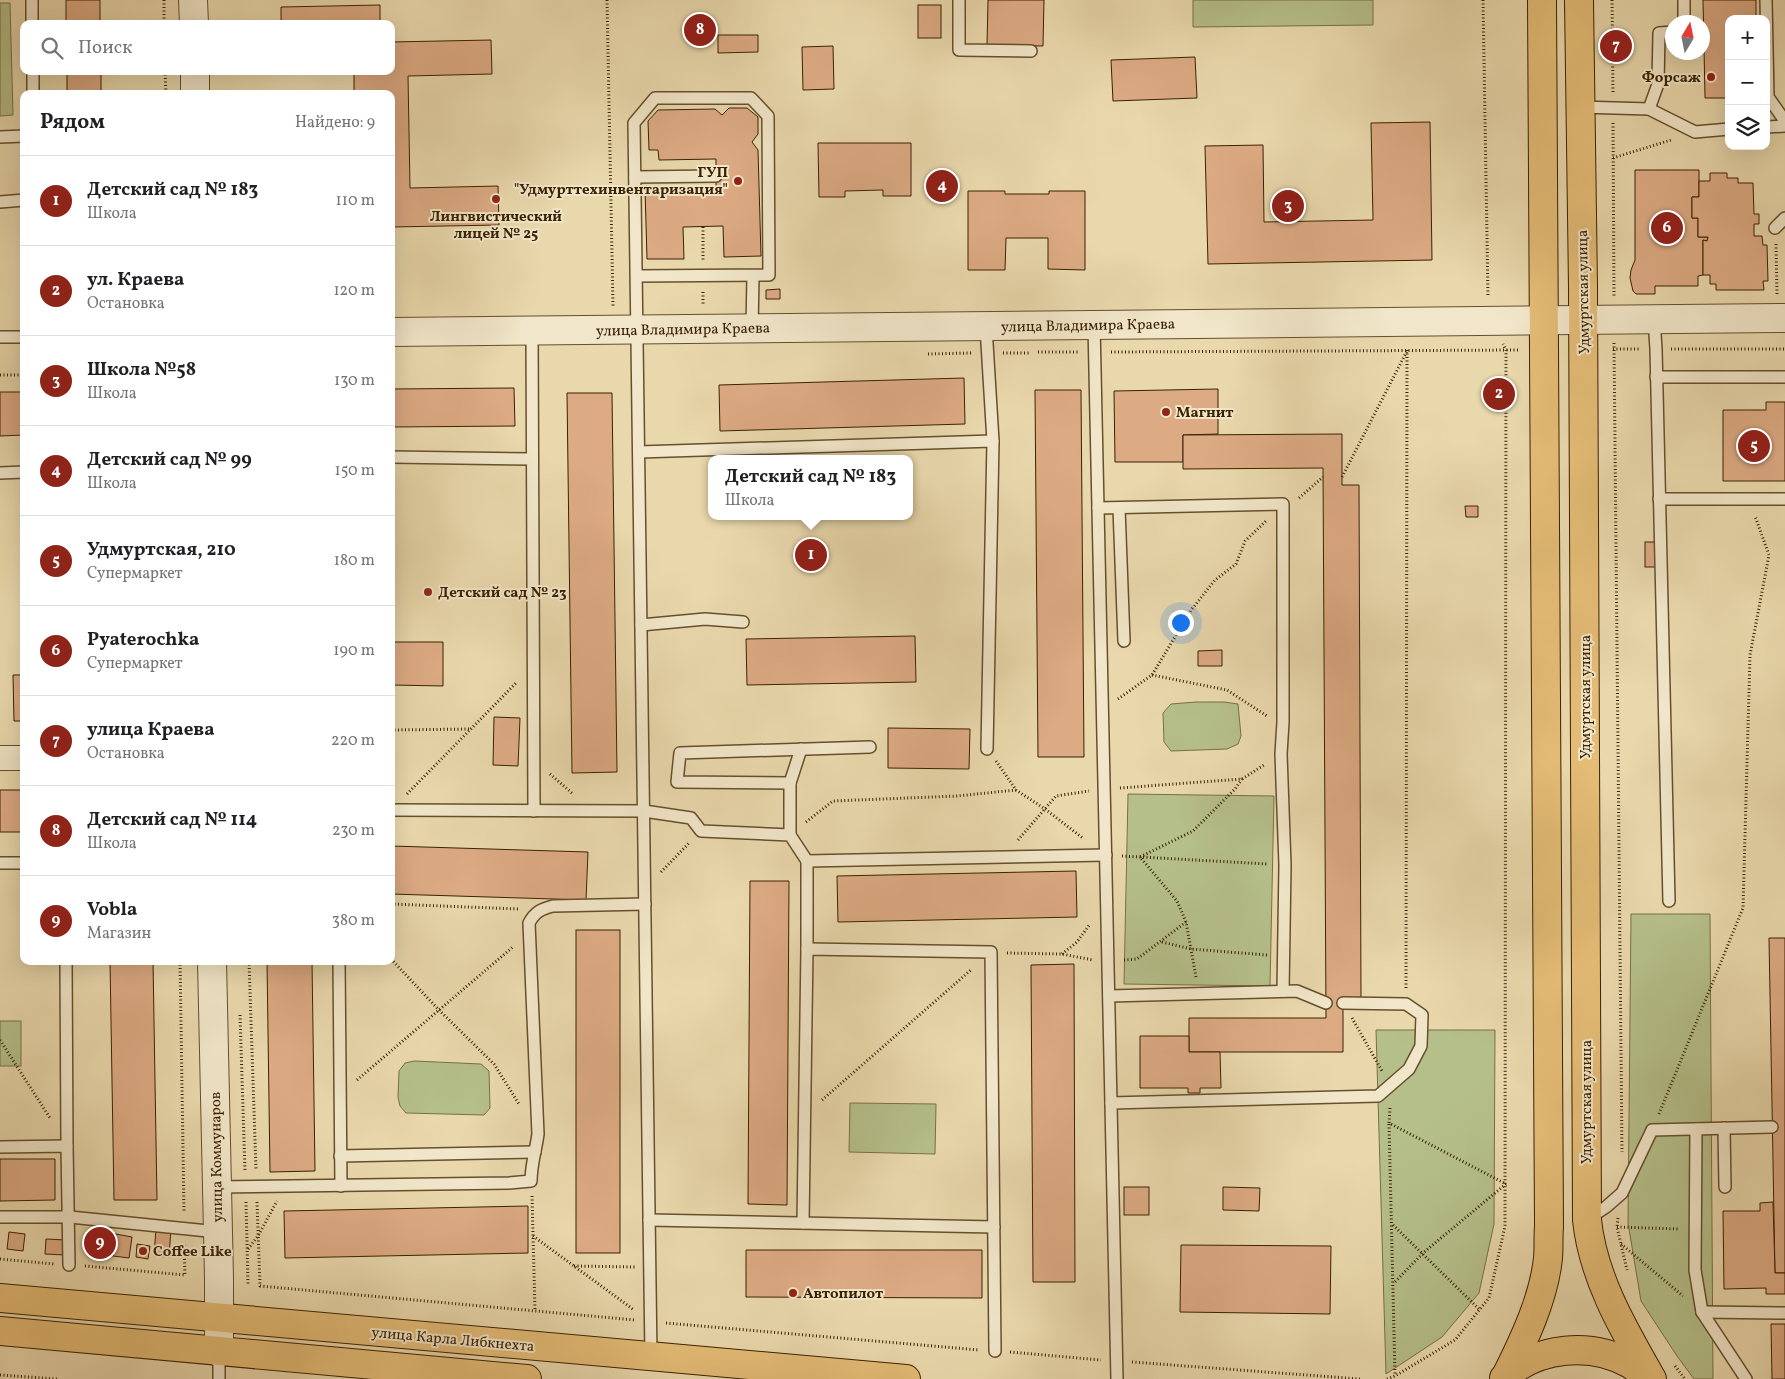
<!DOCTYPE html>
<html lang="ru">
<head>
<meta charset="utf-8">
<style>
  body { margin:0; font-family:Vollkorn,serif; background:#f2f2f2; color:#202124 }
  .controls { position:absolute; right:15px; top:15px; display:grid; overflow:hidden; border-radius:10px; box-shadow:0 5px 20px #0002 }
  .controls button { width:45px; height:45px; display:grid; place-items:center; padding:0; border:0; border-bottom:1px solid #e0e0e0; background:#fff; color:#202124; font:25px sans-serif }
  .compass { position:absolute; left:1665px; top:15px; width:45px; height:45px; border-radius:50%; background:#fff; box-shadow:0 5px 20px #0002; rotate:10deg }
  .you { position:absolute; left:1180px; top:622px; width:18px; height:18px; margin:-12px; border:4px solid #fff; border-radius:50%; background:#1a73e8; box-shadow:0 0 0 8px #1a73e833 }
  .badge { display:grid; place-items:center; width:32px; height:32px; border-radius:50%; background:#8f2418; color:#fff; font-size:16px; font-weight:700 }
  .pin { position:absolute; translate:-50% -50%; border:2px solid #fff; box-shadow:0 1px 5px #0006 }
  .popup { position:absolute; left:708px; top:455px; width:205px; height:65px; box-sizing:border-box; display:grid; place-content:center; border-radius:10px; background:#fff; filter:drop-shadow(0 1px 4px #0005); font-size:16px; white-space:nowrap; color:#757577 }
  .popup b { font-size:19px; color:#202124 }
  .popup::after { content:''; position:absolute; left:50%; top:100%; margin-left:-10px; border:10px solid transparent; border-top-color:#fff }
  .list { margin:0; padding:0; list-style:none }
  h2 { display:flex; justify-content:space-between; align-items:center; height:65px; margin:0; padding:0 20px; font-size:21px }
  h2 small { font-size:16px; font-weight:400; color:#757577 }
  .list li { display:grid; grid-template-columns:32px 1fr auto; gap:15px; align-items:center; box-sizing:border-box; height:90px; padding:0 20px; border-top:1px solid #e0e0e0 }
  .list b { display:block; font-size:19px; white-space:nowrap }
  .list p { margin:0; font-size:16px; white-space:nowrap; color:#757577 }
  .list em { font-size:16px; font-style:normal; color:#757577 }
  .icon { flex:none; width:28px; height:28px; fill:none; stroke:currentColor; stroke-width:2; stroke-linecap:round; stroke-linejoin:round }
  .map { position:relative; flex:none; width:1785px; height:1379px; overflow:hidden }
  .search { position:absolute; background:#fff; box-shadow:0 5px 20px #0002; left:20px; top:20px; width:375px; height:55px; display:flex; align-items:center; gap:12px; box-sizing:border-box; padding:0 18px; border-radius:10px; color:#757577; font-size:19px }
  .panel { position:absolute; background:#fff; box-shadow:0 5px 20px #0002; left:20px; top:90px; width:375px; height:875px; border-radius:10px }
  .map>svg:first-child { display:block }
</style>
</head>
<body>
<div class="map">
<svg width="1785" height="1379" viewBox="0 0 1785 1379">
  <rect width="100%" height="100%" fill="#e9d8ac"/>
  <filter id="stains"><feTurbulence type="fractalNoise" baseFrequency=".004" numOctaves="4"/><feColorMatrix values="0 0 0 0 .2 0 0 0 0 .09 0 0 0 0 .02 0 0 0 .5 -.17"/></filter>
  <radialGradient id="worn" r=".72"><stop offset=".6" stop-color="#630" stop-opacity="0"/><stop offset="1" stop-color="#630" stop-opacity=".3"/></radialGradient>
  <g fill="#b5bf8a" stroke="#787046">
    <path d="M 1193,0 L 1373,0 L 1373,25 L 1193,27 Z"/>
    <path d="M 0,3 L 10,3 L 13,115 L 0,116 Z"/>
    <path d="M 1196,702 L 1224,702 L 1238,704 L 1241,736 L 1238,744 L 1227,749 L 1171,751 L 1164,742 L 1163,713 L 1171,704 Z"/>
    <path d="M 1128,794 L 1274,796 L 1270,986 L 1124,984 Z"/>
    <path d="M 1631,914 L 1710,914 L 1713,1379 L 1694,1379 L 1677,1356 L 1641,1301 L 1628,1223 Z"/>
    <rect x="0" y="1021" width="21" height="45"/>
    <path d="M 1376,1030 L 1495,1030 L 1494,1224 L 1479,1293 L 1442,1337 L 1386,1374 Z"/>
    <path d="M 414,1061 L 481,1064 L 489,1071 L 490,1108 L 484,1115 L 406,1113 L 400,1106 L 398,1097 L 399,1071 L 405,1063 Z"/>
    <path d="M 850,1103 L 936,1104 L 935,1154 L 849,1152 Z"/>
  </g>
  <g fill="#dcaa83" stroke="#3a2102">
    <rect x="66" y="0" width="34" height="24"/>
    <path d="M 988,0 L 1044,0 L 1043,46 L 987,45 Z"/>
    <path d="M 1703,0 L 1756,0 L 1756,19 L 1729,19 L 1729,98 L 1705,98 Z"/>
    <path d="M 380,5 L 380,24 L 281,24 L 281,7 Z"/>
    <rect x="918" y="5" width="23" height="33"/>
    <path d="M 718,35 L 758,35 L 758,52 L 718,53 Z"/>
    <path d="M 491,40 L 492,74 L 408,76 L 410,188 L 498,186 L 499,225 L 391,227 L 391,94 L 354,94 L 354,71 L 391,71 L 391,42 Z"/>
    <path d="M 833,46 L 834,89 L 803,90 L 802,47 Z"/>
    <path d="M 1195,57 L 1197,98 L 1113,101 L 1111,60 Z"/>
    <rect x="67" y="71" width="34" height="23"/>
    <path d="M 729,108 L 747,108 L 758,117 L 758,134 L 752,142 L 758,150 L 761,256 L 724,257 L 723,226 L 683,227 L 684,259 L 647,259 L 645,188 L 716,187 L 716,159 L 659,160 L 658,150 L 649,150 L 648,121 L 658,110 L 715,109 L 722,115 Z"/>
    <path d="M 1430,122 L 1432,260 L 1208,264 L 1205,146 L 1263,145 L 1264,222 L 1373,220 L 1371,123 Z"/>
    <path d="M 818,143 L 911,143 L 911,196 L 883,196 L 883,190 L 845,191 L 845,197 L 819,197 Z"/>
    <path d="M 1635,170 L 1699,170 L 1699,197 L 1692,197 L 1692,218 L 1698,218 L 1698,237 L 1708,237 L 1707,241 L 1703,240 L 1703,275 L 1698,276 L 1698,286 L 1655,286 L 1655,294 L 1636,294 L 1633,291 L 1630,278 L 1631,270 L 1635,260 Z"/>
    <path d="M 1710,173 L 1727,173 L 1727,178 L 1738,178 L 1738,183 L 1753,183 L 1754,214 L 1759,214 L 1759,224 L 1754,224 L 1754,236 L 1762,236 L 1763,245 L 1767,245 L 1768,281 L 1763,281 L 1764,290 L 1716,290 L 1716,284 L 1710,284 L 1710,275 L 1703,275 L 1703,240 L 1707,241 L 1708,237 L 1698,237 L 1698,218 L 1692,218 L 1692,197 L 1699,197 L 1699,181 L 1710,181 Z"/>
    <path d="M 968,191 L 1005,191 L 1005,194 L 1049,194 L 1049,191 L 1085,191 L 1085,270 L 1048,269 L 1048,238 L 1006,238 L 1005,270 L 968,270 Z"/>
    <path d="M 780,289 L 780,299 L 766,299 L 766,290 Z"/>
    <path d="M 964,378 L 965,424 L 720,431 L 719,385 Z"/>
    <path d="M 514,388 L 515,426 L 391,427 L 391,389 Z"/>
    <path d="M 1218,389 L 1218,434 L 1183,435 L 1183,462 L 1115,462 L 1114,391 Z"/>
    <path d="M 1035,390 L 1081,390 L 1084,757 L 1038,757 Z"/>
    <path d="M 0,392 L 24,392 L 24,435 L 0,436 Z"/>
    <path d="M 567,393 L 612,393 L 617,772 L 572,773 Z"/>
    <path d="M 1766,402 L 1785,402 L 1785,481 L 1723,481 L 1723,410 L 1766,410 Z"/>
    <path d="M 1342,434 L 1342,485 L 1359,485 L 1361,998 L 1343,998 L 1343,1052 L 1189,1052 L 1189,1018 L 1326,1018 L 1323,468 L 1183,469 L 1183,435 Z"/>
    <path d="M 1465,506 L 1478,506 L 1478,517 L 1466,517 Z"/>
    <rect x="1645" y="542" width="11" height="25"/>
    <path d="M 915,636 L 916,682 L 747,685 L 746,639 Z"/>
    <path d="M 391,642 L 443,642 L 443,686 L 391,685 Z"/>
    <path d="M 1222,650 L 1222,666 L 1198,666 L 1198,651 Z"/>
    <path d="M 13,675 L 24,675 L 24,721 L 14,721 Z"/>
    <path d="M 494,717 L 520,718 L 518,766 L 493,765 Z"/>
    <path d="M 888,728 L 970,729 L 969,769 L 888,768 Z"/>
    <rect x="0" y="790" width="24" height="42"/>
    <path d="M 391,846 L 588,852 L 586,900 L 391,894 Z"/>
    <path d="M 1076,871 L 1077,917 L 838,922 L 837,876 Z"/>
    <path d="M 750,881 L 789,881 L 787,1205 L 748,1204 Z"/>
    <rect x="576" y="930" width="44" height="323"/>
    <path d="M 1769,938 L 1785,938 L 1785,1273 L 1775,1273 Z"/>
    <path d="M 110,961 L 153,961 L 157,1200 L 114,1200 Z"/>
    <path d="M 267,961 L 312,961 L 315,1171 L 270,1172 Z"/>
    <path d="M 1074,964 L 1075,1282 L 1033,1282 L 1031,965 Z"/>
    <path d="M 1140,1036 L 1189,1036 L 1189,1052 L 1220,1052 L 1221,1088 L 1200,1088 L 1200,1093 L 1188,1093 L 1188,1088 L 1140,1088 Z"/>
    <path d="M 0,1159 L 55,1159 L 55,1200 L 0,1201 Z"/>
    <rect x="1124" y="1187" width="25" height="28"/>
    <path d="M 1223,1187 L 1260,1188 L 1259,1211 L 1223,1210 Z"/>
    <path d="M 1773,1202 L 1775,1273 L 1785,1273 L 1785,1294 L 1766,1294 L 1766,1288 L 1724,1289 L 1723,1211 L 1760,1211 L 1760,1203 Z"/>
    <path d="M 528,1206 L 528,1253 L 285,1258 L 284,1211 Z"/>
    <path d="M 156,1228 L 171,1228 L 169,1257 L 154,1256 Z"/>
    <path d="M 87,1231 L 116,1234 L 113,1256 L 85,1252 Z"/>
    <path d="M 9,1232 L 25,1234 L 23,1251 L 7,1249 Z"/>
    <path d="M 116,1234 L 132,1237 L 129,1258 L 113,1256 Z"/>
    <path d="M 46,1239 L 66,1240 L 65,1255 L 45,1254 Z"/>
    <path d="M 137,1244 L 150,1246 L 148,1259 L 136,1257 Z"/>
    <path d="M 1181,1245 L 1331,1246 L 1330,1314 L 1180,1312 Z"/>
    <path d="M 746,1250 L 982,1250 L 982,1298 L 746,1297 Z"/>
    <path d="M 1771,1324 L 1785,1324 L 1785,1379 L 1772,1379 Z"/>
  </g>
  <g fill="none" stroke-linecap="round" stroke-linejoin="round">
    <defs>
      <g id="service">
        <path d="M 32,0 L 32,24"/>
        <path d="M 959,0 L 959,50 L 1031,51"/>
        <path d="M 1766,0 L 1768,97 L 1785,121"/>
        <path d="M 1684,22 L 1684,0"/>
        <path d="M 33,71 L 33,94"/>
        <path d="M 1580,107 L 1649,109 L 1695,132 L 1729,129"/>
        <path d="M 1649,109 L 1658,84 L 1659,33 L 1672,32"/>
        <path d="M 1766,127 L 1785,126"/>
        <path d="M 0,137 L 24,136"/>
        <path d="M 635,177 L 716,176"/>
        <path d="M 0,202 L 24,200"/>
        <path d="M 1775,228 L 1785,218"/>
        <path d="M 637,276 L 769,275 L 768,116 L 751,98 L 655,98 L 634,123 L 651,1357"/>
        <path d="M 1654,319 L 1656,349 L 1669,901"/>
        <path d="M 1094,325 L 1117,1379"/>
        <path d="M 986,327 L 993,441 L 987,749"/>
        <path d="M 752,328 L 753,276"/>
        <path d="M 532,331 L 534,811"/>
        <path d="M 0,337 L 24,337"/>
        <path d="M 1656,377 L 1785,377"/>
        <path d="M 639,452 L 993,441"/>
        <path d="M 391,457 L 532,459"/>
        <path d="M 0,473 L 24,472"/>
        <path d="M 1659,499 L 1785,499"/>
        <path d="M 1098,508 L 1283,504 L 1283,722 L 1281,754 L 1285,865 L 1283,991"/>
        <path d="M 1119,508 L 1124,641"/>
        <path d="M 641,625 L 705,619 L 743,622"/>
        <path d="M 790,783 L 801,749"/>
        <path d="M 391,810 L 644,811 L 691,818 L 701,831 L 790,835 L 807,861 L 1106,855"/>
        <path d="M 790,835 L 790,783 L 677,782 L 680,753 L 870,747"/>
        <path d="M 0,863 L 24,863"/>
        <path d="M 807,949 L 807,861"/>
        <path d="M 66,961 L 67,1146"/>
        <path d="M 339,961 L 341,1186"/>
        <path d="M 1109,996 L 1297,991 L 1326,1003"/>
        <path d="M 1111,1103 L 1378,1096 L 1409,1069 L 1421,1046 L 1422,1015 L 1406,1004 L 1343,1003"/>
        <path d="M 1724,1128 L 1725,1187"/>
        <path d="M 1696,1129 L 1695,1270 L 1702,1312 L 1746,1379"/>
        <path d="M 0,1147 L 67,1146 L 69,1265"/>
        <path d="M 340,1156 L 535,1152"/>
        <path d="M 217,1187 L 509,1183 L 531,1181 C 531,1165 536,1149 538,1134 L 529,923 C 535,912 541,909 553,906 L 645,904"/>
        <path d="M 0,1217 L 70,1217 L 218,1232"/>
        <path d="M 1588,1219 L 1606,1207 L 1622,1193 L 1652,1130 L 1772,1127"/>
        <path d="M 649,1220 L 994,1227"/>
        <path d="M 803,1223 L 807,949 L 991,952 L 995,1351"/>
        <path d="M 1702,1312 L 1785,1313"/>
        <path d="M 219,1379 L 219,1352"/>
      </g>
      <path id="minor" d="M 0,758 L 24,758"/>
      <g id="tertiary">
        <path d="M 193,0 L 194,24"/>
        <path d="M 195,71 L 195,94"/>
        <path d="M 391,332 L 1785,318"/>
        <path d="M 212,961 L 219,1278 L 219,1352"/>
      </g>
      <g id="primary">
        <path d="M 1579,0 L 1583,287 L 1587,1220 C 1593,1278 1624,1330 1652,1379"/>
        <path d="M 0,1298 L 906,1379"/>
        <path d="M 0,1331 L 527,1379"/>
        <path d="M 1506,1376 C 1524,1340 1544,1298 1548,1258 C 1549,1248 1548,1237 1549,1227 L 1542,0"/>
        <path d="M 1504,1378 C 1537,1346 1592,1342 1630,1364 C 1637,1368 1642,1374 1648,1379"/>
      </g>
    </defs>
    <use href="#service" stroke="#664f2c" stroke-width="14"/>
    <use href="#minor" stroke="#664f2c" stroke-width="26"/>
    <use href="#tertiary" stroke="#664f2c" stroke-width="30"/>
    <use href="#primary" stroke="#3a2102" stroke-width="30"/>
    <g stroke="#3a2102" stroke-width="3" stroke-dasharray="1 2.5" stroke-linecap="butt">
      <path d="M 164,0 L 164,24"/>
      <path d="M 607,0 L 613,306"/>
      <path d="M 1483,0 L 1488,297"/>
      <path d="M 1612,0 L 1613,92"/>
      <path d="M 165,71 L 166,94"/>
      <path d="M 1613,123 L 1614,297"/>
      <path d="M 1613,158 L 1671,140"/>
      <path d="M 703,227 L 703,261"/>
      <path d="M 1776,244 L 1777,295"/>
      <path d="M 703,292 L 703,306"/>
      <path d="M 1614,343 L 1622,1152"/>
      <path d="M 1613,349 L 1639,349"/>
      <path d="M 1671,349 L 1785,349"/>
      <path d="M 1038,352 L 1079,352"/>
      <path d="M 1111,352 L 1519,350"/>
      <path d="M 1003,353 L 1029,353"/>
      <path d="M 928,354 L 972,353"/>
      <path d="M 0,375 L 24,375"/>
      <path d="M 1342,477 L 1407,351"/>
      <path d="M 1299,498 L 1323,477"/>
      <path d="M 1152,675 L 1227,690 L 1267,716"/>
      <path d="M 1118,699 L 1152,675 L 1192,609 L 1215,580 L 1236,564 L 1245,541 L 1266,521"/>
      <path d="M 391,730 L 471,729"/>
      <path d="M 996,761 L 1016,790 L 1045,809 L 1084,839"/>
      <path d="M 550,774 L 573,794"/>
      <path d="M 1120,788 L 1242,779 L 1264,765"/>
      <path d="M 407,794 L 517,682"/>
      <path d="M 806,822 L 833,801 L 957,796 L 1016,790"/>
      <path d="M 1018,840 L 1056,796 L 1089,791"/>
      <path d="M 1122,856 L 1268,864"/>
      <path d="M 661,872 L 690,842"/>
      <path d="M 391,904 L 518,909"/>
      <path d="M 1162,942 L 1191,949 L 1267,955"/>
      <path d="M 1007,953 L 1062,954 L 1093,960"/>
      <path d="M 1062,954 L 1077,942 L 1090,924"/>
      <path d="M 391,959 L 439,1010 L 494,1064 L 519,1104"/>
      <path d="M 1124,960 L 1137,959 L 1186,922"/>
      <path d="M 180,961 L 184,1213"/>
      <path d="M 249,961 L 256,1170"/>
      <path d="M 1196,977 L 1186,922 L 1177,901 L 1140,857 L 1193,831 L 1235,789 L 1242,779"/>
      <path d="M 1406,988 L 1407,350"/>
      <path d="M 240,1015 L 245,1171"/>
      <path d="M 1352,1018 L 1382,1071"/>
      <path d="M 0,1040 L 50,1118"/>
      <path d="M 357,1080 L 514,946"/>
      <path d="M 822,1100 L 972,969"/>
      <path d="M 1390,1108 L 1389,1123 L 1506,1184 L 1423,1253 L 1394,1283"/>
      <path d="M 1659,1114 L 1743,908 L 1750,655 L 1769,555 L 1755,516"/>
      <path d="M 1389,1124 L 1395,1375"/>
      <path d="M 532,1196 L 535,1311"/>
      <path d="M 246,1202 L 248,1284"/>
      <path d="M 257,1202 L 260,1286 L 635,1320"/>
      <path d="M 1618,1218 L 1617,1227 L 1627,1270"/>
      <path d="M 1393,1225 L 1480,1310"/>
      <path d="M 1617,1227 L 1679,1229"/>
      <path d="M 533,1236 L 634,1310"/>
      <path d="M 1621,1244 L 1683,1296"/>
      <path d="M 248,1249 L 258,1236 L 277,1201"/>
      <path d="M 0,1259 L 54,1264"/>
      <path d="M 85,1266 L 185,1275 L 184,1244"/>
      <path d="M 574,1266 L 635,1267"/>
      <path d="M 666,1323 L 979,1350"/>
      <path d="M 1010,1352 L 1101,1360"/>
      <path d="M 1132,1362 L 1360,1379"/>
      <path d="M 1675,1366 L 1685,1379"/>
      <path d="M 0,1375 L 57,1379"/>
      <path d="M 1387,1379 L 1395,1376 L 1455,1340 L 1489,1298 L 1505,1226 L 1506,350 L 1503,344"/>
    </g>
    <use href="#service" stroke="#f1e6c9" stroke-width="11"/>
    <use href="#minor" stroke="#f1e6c9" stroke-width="24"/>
    <use href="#tertiary" stroke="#f1e6c9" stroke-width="28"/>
    <use href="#primary" stroke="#e4bc76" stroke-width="28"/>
  </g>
  <g fill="#8f2418" stroke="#f1e6c9" stroke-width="2">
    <circle cx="1711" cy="77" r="5"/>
    <circle cx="738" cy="181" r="5"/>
    <circle cx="496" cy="199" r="5"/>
    <circle cx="1166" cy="412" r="5"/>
    <circle cx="428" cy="592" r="5"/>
    <circle cx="143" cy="1251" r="5"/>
    <circle cx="793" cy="1293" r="5"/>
  </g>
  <g text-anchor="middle" stroke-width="4" stroke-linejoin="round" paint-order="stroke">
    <g font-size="15" font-weight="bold" fill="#3a2102" stroke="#f1e6c9" text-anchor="start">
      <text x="1701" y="82" text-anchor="end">Форсаж</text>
      <text x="728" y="177" text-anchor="end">ГУП<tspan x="728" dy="17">"Удмурттехинвентаризация"</tspan></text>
      <text x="496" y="221" text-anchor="middle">Лингвистический<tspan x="496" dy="17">лицей № 25</tspan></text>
      <text x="1176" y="417">Магнит</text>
      <text x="438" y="597">Детский сад № 23</text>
      <text x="153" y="1256">Coffee Like</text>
      <text x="803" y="1298">Автопилот</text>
    </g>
    <g font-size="15" fill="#3a2102" stroke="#f1e6c9">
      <text transform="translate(1583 292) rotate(-91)" y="5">Удмуртская улица</text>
      <text transform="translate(1088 325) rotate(-1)" y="5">улица Владимира Краева</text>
      <text transform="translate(683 329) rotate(-1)" y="5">улица Владимира Краева</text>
      <text transform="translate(1585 697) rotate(-90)" y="5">Удмуртская улица</text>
      <text transform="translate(1586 1102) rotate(-90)" y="5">Удмуртская улица</text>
      <text transform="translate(216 1157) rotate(-91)" y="5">улица Коммунаров</text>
      <text transform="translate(453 1339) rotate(5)" y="5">улица Карла Либкнехта</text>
    </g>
  </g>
  <rect width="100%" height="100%" filter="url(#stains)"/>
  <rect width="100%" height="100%" fill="url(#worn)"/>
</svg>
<div class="controls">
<button>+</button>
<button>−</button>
<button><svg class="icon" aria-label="layers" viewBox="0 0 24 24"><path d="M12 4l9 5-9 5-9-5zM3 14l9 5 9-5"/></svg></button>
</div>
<svg class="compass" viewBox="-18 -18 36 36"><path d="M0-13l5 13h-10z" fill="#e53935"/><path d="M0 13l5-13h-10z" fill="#757577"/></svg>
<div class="you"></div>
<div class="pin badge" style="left:811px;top:555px">1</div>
<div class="popup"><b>Детский сад № 183</b>Школа</div>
<div class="pin badge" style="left:1499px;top:394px">2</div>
<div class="pin badge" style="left:1288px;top:206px">3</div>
<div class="pin badge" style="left:942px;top:186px">4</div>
<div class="pin badge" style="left:1754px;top:446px">5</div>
<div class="pin badge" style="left:1667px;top:228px">6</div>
<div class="pin badge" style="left:1616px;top:46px">7</div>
<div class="pin badge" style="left:700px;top:30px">8</div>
<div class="pin badge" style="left:100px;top:1243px">9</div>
<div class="search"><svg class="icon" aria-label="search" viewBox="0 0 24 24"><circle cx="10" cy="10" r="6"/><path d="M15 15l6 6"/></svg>Поиск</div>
<section class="panel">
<h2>Рядом<small>Найдено: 9</small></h2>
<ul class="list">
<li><span class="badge">1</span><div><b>Детский сад № 183</b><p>Школа</p></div><em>110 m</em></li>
<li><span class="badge">2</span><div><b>ул. Краева</b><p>Остановка</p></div><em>120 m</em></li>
<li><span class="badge">3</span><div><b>Школа №58</b><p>Школа</p></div><em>130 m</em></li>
<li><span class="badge">4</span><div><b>Детский сад № 99</b><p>Школа</p></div><em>150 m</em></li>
<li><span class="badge">5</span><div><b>Удмуртская, 210</b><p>Супермаркет</p></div><em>180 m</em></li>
<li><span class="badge">6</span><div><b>Pyaterochka</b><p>Супермаркет</p></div><em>190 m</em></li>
<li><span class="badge">7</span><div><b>улица Краева</b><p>Остановка</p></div><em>220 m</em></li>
<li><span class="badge">8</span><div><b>Детский сад № 114</b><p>Школа</p></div><em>230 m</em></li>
<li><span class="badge">9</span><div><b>Vobla</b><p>Магазин</p></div><em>380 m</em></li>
</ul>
</section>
</div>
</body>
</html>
